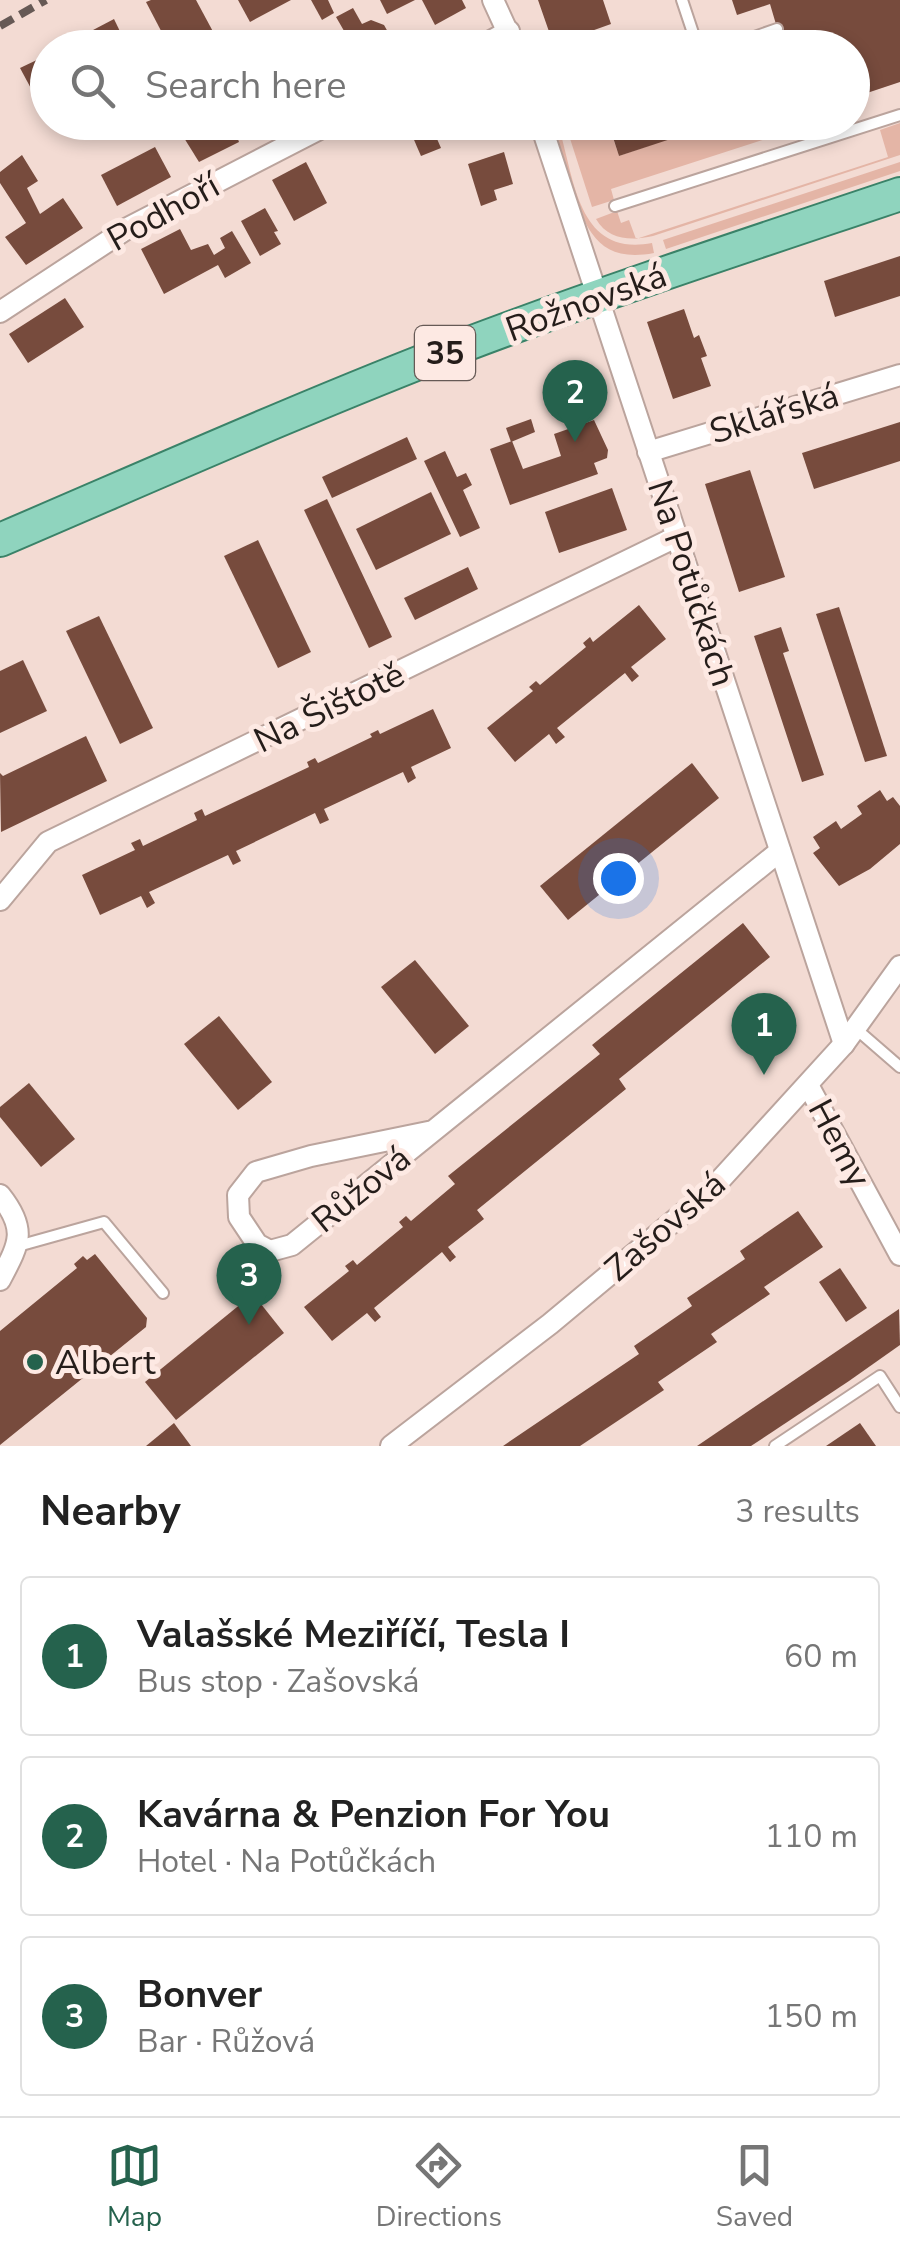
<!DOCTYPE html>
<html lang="en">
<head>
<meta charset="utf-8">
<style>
  body { margin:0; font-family:"Nunito Sans",sans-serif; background:#f2f2f2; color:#222 }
  .you { position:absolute; left:618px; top:878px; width:35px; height:35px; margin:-25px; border:8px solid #fff; border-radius:50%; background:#1a73e8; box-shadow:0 0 0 15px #1a73e833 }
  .badge { display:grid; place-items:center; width:65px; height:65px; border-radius:50%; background:#25624d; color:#fff; font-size:32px; font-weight:700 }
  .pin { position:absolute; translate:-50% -82px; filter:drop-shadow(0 2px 5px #0008) }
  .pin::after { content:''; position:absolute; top:52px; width:35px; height:30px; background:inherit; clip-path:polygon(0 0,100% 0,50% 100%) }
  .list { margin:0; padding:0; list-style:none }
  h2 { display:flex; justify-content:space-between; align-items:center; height:130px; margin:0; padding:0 40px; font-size:42px }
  h2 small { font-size:32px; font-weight:400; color:#767676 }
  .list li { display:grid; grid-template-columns:65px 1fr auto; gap:30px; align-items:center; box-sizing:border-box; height:160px; margin:0 20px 20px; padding:0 20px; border:2px solid #e0e0e0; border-radius:10px }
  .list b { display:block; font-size:38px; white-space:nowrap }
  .list p { margin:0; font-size:32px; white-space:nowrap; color:#767676 }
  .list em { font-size:32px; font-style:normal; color:#767676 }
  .icon { flex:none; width:55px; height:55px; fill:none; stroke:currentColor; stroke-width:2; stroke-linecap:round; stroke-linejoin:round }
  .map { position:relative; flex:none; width:900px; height:1446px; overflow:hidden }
  .search { position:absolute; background:#fff; box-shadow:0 5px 15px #0003; left:30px; right:30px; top:30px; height:110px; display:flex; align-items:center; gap:25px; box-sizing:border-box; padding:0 35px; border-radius:55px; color:#767676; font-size:38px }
  .sheet { height:670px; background:#fff }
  nav { display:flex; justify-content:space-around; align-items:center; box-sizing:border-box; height:140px; border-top:2px solid #e0e0e0; background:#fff; font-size:28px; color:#767676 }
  nav a { display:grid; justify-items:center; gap:5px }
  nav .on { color:#25624d }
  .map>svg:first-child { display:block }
</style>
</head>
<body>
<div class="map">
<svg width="900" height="1446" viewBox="0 0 900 1446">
  <rect width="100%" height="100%" fill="#f3dbd3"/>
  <g fill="#e4b5a6">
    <path d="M 565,123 L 608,123 L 619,156 L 714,123 L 734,123 L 738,135 L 776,123 L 815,123 L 611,189 L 614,200 L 592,207 Z"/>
    <path d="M 900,123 L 900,155 L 653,236 C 631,241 608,240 596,219 L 617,211 L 621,223 L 629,220 L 636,239 L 888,157 L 880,130 Z"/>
    <path d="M 559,128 C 575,181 578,257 652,243 L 654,253 C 597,264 585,228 570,182 C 565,165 555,146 559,128 Z"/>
    <path d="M 900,162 L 900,171 L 666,249 L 663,240 Z"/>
  </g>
  <g fill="#774b3d">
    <path d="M 151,0 L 196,0 L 217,39 L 201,48 L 170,48 L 146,2 Z"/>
    <path d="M 238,0 L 291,0 L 250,22 Z"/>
    <path d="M 311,0 L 328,0 L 334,13 L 322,20 Z"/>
    <path d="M 380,0 L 415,0 L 387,14 Z"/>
    <path d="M 422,0 L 462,0 L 466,8 L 435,25 Z"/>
    <path d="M 538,0 L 603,0 L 611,24 L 569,39 L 572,48 L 541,48 L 553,43 Z"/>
    <path d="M 732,0 L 900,0 L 900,82 L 852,98 L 852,48 L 783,48 L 770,4 L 737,15 Z"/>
    <path d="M 353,8 L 362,24 L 371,20 L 384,25 L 397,48 L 326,48 L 347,36 L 336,17 Z"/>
    <path d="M 114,19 L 128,48 L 77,48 L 74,40 Z"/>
    <path d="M 41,58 L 48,69 L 48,120 L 20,68 Z"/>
    <path d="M 201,122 L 232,122 L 239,142 L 199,162 L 181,133 Z"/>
    <path d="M 608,122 L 710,122 L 710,126 L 619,156 Z"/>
    <path d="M 734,122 L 773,122 L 773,123 L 738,135 Z"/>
    <path d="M 431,125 L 441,148 L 421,156 L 411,133 Z"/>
    <path d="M 155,147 L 171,177 L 117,206 L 101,175 Z"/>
    <path d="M 504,152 L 513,184 L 494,190 L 497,200 L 481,206 L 468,164 Z"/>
    <path d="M 22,155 L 38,181 L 27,188 L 40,214 L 63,198 L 83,228 L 26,265 L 5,237 L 26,223 L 0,183 L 0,172 Z"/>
    <path d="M 306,162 L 327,203 L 294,221 L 272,180 Z"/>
    <path d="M 265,208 L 278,231 L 274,232 L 281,244 L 260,256 L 241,221 Z"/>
    <path d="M 180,229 L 191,250 L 208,244 L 214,255 L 225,248 L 220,238 L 232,231 L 251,263 L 225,278 L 218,265 L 164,294 L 141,249 Z"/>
    <path d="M 900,256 L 900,296 L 835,317 L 824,281 Z"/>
    <path d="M 65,298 L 84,327 L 28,363 L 9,334 Z"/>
    <path d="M 684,309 L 694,338 L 699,335 L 707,356 L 701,358 L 711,386 L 673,399 L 647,322 Z"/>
    <path d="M 531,419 L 535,432 L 511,442 L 506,428 Z"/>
    <path d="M 594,420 L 608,450 L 607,458 L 594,463 L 598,474 L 510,505 L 490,449 L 512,441 L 523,469 L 561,456 L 554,434 Z"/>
    <path d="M 900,422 L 900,461 L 814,489 L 802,453 Z"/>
    <path d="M 407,437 L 417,459 L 332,498 L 322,477 Z"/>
    <path d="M 445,451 L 457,477 L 466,473 L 472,485 L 463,490 L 480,528 L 460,537 L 424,461 Z"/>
    <path d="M 750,470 L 785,577 L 739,592 L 705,484 Z"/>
    <path d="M 612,488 L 627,530 L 559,553 L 545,512 Z"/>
    <path d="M 431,492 L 451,534 L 376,570 L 356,529 Z"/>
    <path d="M 327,499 L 392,637 L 369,648 L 304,510 Z"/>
    <path d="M 258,540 L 311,652 L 278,668 L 224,556 Z"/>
    <path d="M 468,567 L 478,589 L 415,620 L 404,598 Z"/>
    <path d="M 639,605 L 666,639 L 631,667 L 639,676 L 632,682 L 625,673 L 557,728 L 565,737 L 556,744 L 549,734 L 515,762 L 487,728 L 533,691 L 529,687 L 536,681 L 540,685 L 586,647 L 583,643 L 590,637 L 593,642 Z"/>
    <path d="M 839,607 L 887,756 L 865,762 L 816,614 Z"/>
    <path d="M 99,616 L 153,728 L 120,744 L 66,631 Z"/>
    <path d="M 781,627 L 789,651 L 783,653 L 824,775 L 802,782 L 754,636 Z"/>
    <path d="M 23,660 L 47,711 L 0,733 L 0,671 Z"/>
    <path d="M 433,709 L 451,748 L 411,767 L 416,778 L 408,783 L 403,772 L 324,809 L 329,820 L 320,824 L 315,813 L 236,851 L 241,861 L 233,865 L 228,855 L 149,892 L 155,903 L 147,908 L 141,896 L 100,915 L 82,875 L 135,850 L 131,843 L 140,839 L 143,846 L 197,820 L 194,813 L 202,809 L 205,816 L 309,767 L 307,762 L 315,758 L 318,763 L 372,737 L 370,734 L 378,730 L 380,734 Z"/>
    <path d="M 86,736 L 107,781 L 1,832 L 0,773 L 3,776 Z"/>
    <path d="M 692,763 L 719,798 L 568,920 L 540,886 Z"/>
    <path d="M 880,790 L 887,801 L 893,797 L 900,806 L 900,844 L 870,869 L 839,886 L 813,853 L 820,848 L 813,837 L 836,821 L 841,829 L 862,814 L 857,806 Z"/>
    <path d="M 743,923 L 770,957 L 619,1079 L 626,1089 L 477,1210 L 484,1219 L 448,1247 L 456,1257 L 450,1262 L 442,1252 L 374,1308 L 381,1317 L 375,1322 L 367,1313 L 332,1341 L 304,1307 L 349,1271 L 345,1266 L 353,1260 L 357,1265 L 403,1227 L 399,1222 L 406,1216 L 411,1221 L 455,1184 L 448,1176 L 600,1054 L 592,1045 Z"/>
    <path d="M 415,960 L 469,1026 L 435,1054 L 381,987 Z"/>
    <path d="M 219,1016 L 272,1082 L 238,1110 L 184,1044 Z"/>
    <path d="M 29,1083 L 75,1139 L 41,1167 L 0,1117 L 0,1107 Z"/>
    <path d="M 798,1211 L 823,1247 L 764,1287 L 770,1294 L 711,1334 L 717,1342 L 658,1382 L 664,1390 L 580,1446 L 503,1446 L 639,1354 L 634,1346 L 692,1306 L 687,1298 L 745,1259 L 740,1251 Z"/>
    <path d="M 95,1254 L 147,1318 L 146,1327 L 0,1445 L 0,1331 L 77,1268 L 74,1264 L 83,1256 L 87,1260 Z"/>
    <path d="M 840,1268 L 867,1308 L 846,1322 L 819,1282 Z"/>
    <path d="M 253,1294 L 284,1333 L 176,1420 L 145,1382 Z"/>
    <path d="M 899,1309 L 900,1345 L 849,1381 L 751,1446 L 697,1446 Z"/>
    <path d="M 174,1423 L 191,1446 L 146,1446 Z"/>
    <path d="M 860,1423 L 876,1446 L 826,1446 Z"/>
  </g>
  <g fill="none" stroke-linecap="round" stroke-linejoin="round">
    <defs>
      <g id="service">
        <path d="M 682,0 L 698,48"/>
        <path d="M 723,48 L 777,29"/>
        <path d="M 615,206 L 900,115"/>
        <path d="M 855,1028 L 900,1067"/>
        <path d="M 18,1246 L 104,1222 L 163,1293"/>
        <path d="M 775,1446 L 880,1376 L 900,1407"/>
      </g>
      <g id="minor">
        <path d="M 493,0 L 515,48"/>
        <path d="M 478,48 L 509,31"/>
        <path d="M 540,122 L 844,1044"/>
        <path d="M 0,312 L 128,228 L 333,122"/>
        <path d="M 648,452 L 900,375"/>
        <path d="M 0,900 L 48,842 L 676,537"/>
        <path d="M 808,1085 L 900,1255"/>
        <path d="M 433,1131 L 311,1156 L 256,1172 L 238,1195 L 239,1217 L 257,1244 L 270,1251 L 292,1245 L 780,851"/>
        <path d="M 0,1195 C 28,1230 19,1244 0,1280"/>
        <path d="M 391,1446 L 550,1324 L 711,1190 L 844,1044 L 900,966"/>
      </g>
      <path id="primary" d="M 0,540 C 154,474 306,406 462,346 C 607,291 754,243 900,194"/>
    </defs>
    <use href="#service" stroke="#bba49d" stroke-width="14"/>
    <use href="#minor" stroke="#bba49d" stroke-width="24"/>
    <use href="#primary" stroke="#3a8268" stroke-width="36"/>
    <use href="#service" stroke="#fff" stroke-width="10"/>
    <use href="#minor" stroke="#fff" stroke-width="20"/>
    <use href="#primary" stroke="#8fd4be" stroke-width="32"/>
    <path stroke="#665955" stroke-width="8" stroke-dasharray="15 8" stroke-linecap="butt" d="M 0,26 L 46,0"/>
  </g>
  <circle fill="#25624d" stroke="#fde9e3" stroke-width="4" cx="35" cy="1362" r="10"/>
  <g text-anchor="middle" stroke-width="10" stroke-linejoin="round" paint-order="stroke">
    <rect fill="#fde9e3" stroke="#665a56" stroke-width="2.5" x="415" y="326" width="60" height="54" rx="8"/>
    <g font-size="32" font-weight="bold" fill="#251d1a">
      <text x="445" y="364">35</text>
    </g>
    <g font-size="35" fill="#251d1a" stroke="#fde9e3">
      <text transform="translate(163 212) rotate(-29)" y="12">Podhoří</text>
      <text transform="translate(586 302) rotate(-20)" y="12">Rožnovská</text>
      <text transform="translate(774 413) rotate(-17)" y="12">Sklářská</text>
      <text transform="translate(692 583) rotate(72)" y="12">Na Potůčkách</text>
      <text transform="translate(329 707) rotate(-26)" y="12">Na Šištotě</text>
      <text transform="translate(840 1143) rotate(62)" y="12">Hemy</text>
      <text transform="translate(361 1189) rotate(-39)" y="12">Růžová</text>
      <text transform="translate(665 1226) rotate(-41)" y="12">Zašovská</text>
    </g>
    <g font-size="35" fill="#251d1a" stroke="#fde9e3" text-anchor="start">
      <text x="55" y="1374">Albert</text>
    </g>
  </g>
</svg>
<div class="you"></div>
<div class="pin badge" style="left:764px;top:1075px">1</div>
<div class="pin badge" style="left:575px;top:442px">2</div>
<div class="pin badge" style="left:249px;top:1325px">3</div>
<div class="search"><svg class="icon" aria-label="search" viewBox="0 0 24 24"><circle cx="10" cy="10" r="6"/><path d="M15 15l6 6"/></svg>Search here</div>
</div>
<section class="sheet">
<h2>Nearby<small>3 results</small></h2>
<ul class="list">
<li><span class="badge">1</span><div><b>Valašské Meziříčí, Tesla I</b><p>Bus stop · Zašovská</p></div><em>60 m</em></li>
<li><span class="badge">2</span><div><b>Kavárna &amp; Penzion For You</b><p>Hotel · Na Potůčkách</p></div><em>110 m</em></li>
<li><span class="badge">3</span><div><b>Bonver</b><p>Bar · Růžová</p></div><em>150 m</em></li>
</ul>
</section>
<nav>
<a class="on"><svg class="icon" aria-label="map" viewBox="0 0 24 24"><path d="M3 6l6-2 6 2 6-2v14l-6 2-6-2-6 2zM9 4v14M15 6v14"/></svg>Map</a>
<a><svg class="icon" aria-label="directions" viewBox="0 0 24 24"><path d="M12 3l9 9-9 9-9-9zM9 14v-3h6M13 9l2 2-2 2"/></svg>Directions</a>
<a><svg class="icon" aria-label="saved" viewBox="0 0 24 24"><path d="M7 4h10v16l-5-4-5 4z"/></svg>Saved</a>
</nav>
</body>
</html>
